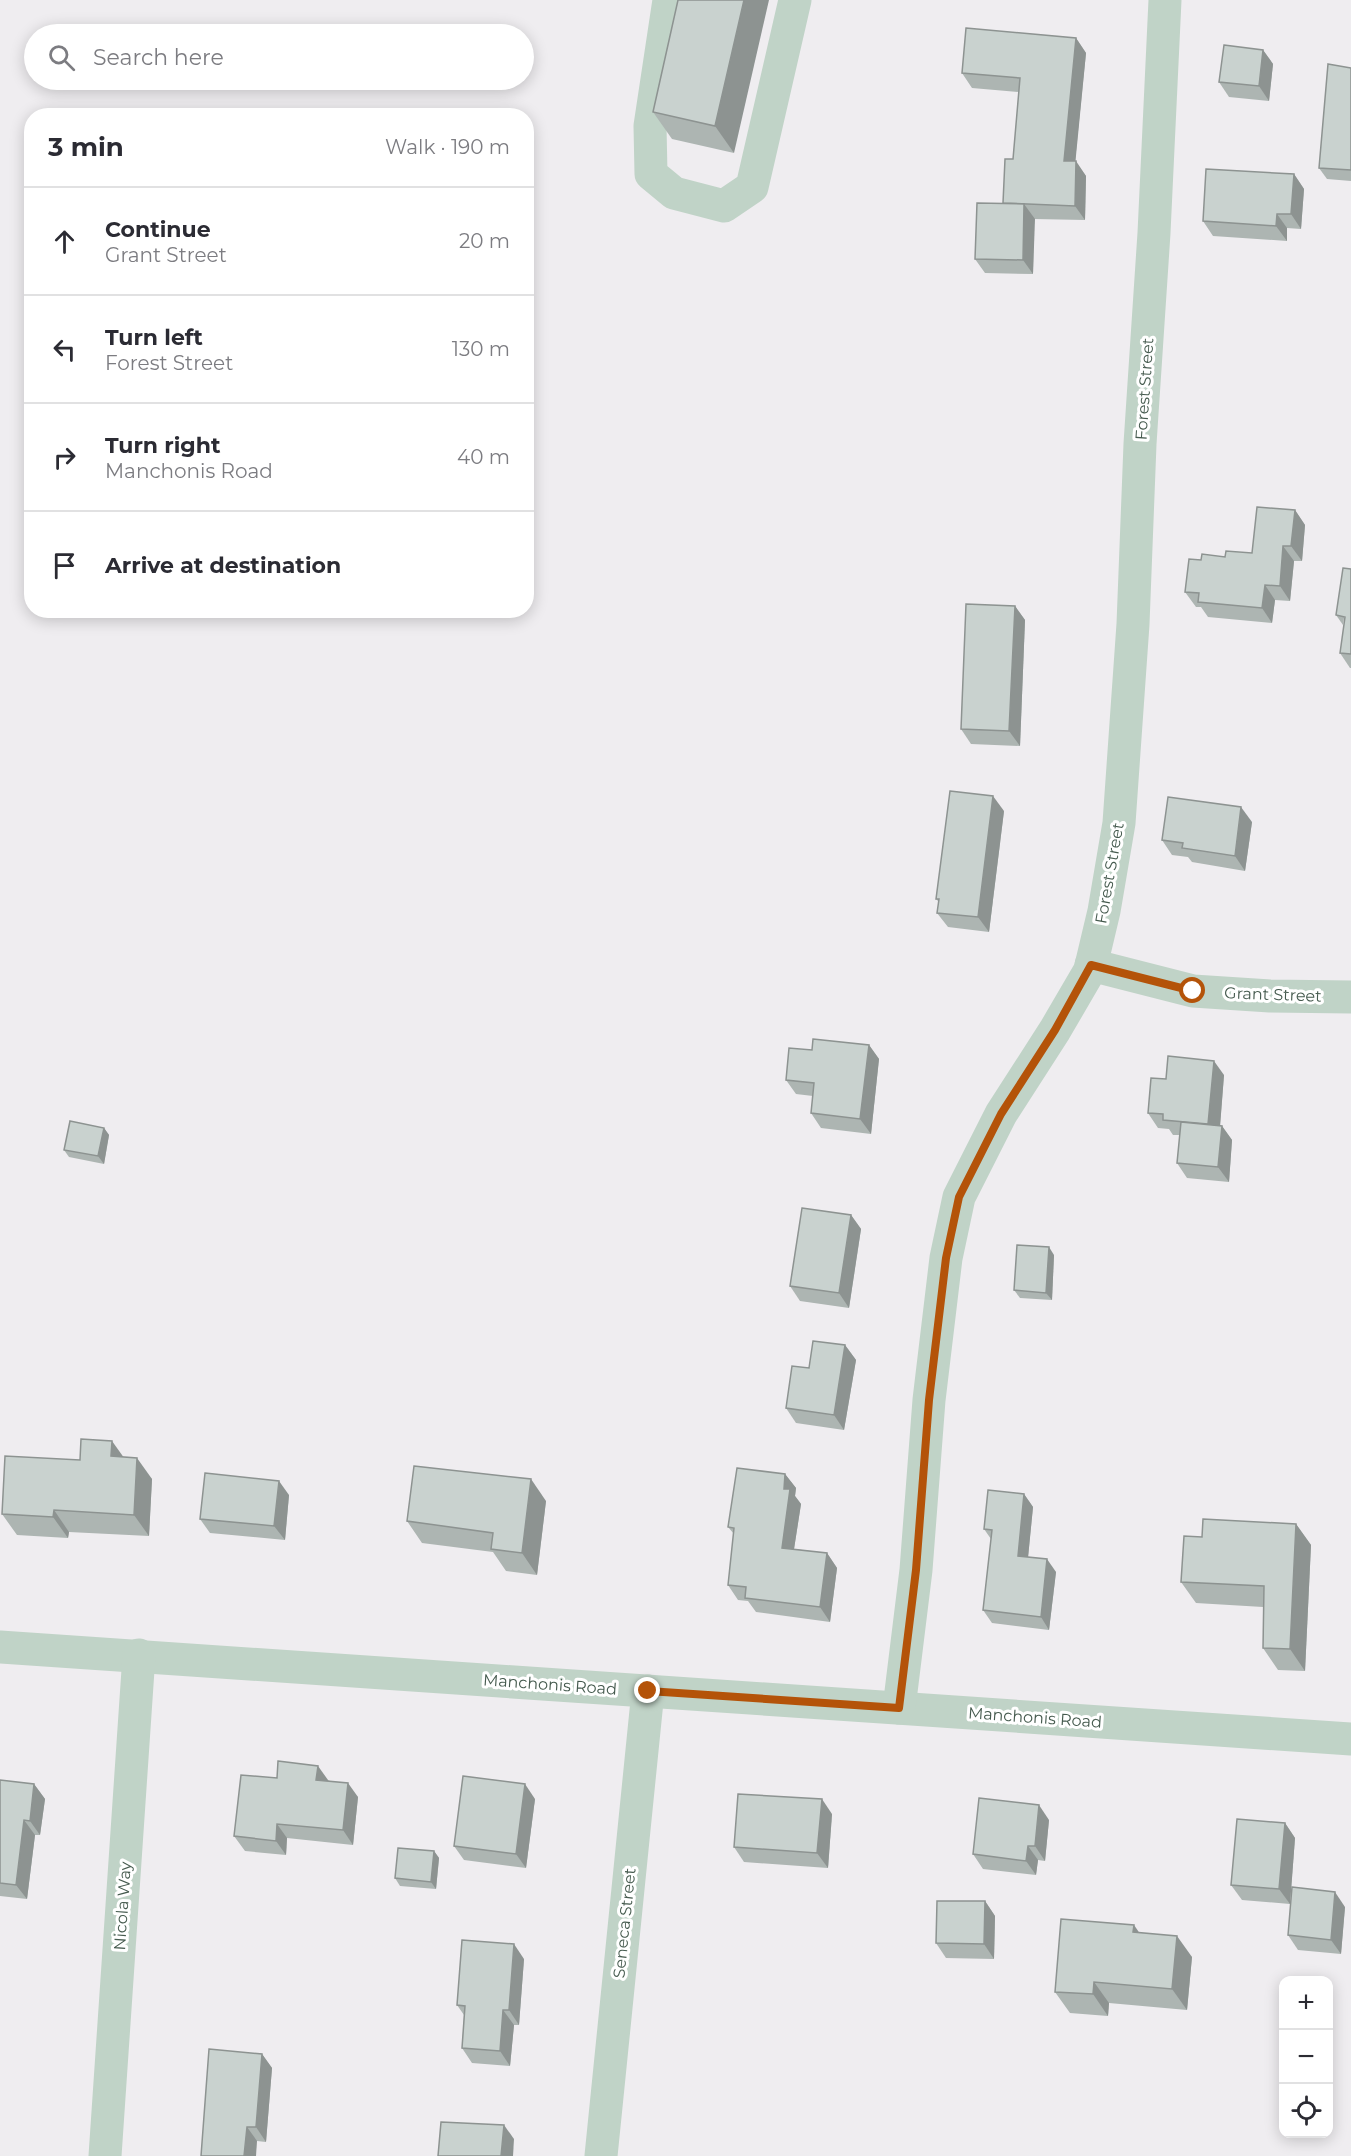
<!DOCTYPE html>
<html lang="en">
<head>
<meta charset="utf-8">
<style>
  body { margin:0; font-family:Montserrat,sans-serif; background:#f2f2f3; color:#2b2b33 }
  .controls { position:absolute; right:18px; bottom:18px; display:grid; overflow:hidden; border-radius:12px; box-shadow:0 3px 15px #0003 }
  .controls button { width:54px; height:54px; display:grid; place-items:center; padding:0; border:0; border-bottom:2px solid #e1e1e2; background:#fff; color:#2b2b33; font:30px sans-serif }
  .stop { position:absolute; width:18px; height:18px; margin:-14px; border:4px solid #b45309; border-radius:50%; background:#fff }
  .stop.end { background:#b45309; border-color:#fff; box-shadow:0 2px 6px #0008 }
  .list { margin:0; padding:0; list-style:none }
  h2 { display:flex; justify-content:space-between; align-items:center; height:78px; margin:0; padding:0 24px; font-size:26px }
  h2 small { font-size:20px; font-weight:400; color:#7c7c81 }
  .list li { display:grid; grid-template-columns:39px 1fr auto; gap:18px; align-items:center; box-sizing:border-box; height:108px; padding:0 24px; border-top:2px solid #e1e1e2 }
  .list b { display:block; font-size:22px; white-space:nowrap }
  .list p { margin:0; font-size:20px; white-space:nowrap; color:#7c7c81 }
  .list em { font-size:20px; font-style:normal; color:#7c7c81 }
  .icon { flex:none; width:33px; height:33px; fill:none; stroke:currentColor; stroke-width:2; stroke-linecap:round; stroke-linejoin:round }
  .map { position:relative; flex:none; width:1351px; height:2156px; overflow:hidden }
  .search { position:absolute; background:#fff; box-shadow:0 3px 15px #0003; left:24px; top:24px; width:510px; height:66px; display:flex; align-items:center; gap:15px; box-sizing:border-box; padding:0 21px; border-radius:33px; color:#7c7c81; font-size:22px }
  .panel { position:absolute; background:#fff; box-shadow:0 3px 15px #0003; left:24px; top:108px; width:510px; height:510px; border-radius:24px }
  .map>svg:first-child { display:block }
</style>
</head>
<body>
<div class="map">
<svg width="1351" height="2156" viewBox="0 0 1351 2156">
  <rect width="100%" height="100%" fill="#efedf0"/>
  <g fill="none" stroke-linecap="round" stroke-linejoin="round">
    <g stroke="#c0d3c7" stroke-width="33">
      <path d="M 669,0 L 650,126 L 651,174 L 674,193 L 724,206 L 752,187 L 795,0"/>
      <path d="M 1091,965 L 1193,991 L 1270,996 L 1351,997"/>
      <path d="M 0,1647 L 1351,1739"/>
      <path d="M 899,1708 L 916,1570 L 929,1400 L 946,1258 L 959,1197 L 1001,1114 L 1055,1030 L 1090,970 L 1104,911 L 1119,823 L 1133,624 L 1140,444 L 1154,233 L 1165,0"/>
      <path d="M 105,2156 L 139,1655"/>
      <path d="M 601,2156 L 648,1691"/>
    </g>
  </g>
  <g fill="#adb5b2">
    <path d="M 678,0 L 734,153 L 672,139 L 653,112 Z"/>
    <path d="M 1076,38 L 1086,53 L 1075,161 L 1086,176 L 1085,220 L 1034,219 L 1033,274 L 985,273 L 975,259 L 1004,204 L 1013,159 L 1019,92 L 972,88 L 962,73 Z"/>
    <path d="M 1263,50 L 1273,64 L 1269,101 L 1229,97 L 1219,82 Z"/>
    <path d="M 1351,68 L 1351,181 L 1327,179 L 1319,168 Z"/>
    <path d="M 1294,174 L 1304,189 L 1301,229 L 1287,228 L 1287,241 L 1213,236 L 1203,221 Z"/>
    <path d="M 1295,510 L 1305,525 L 1302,561 L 1294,561 L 1290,601 L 1275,600 L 1272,623 L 1208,617 L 1201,607 L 1196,607 L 1185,592 L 1201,560 L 1252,553 Z"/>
    <path d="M 1351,569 L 1343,625 L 1336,615 Z"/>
    <path d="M 1015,606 L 1025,620 L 1020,746 L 971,744 L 961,729 Z"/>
    <path d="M 1340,653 L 1351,654 L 1351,668 L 1350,668 Z"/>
    <path d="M 1004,811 L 989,932 L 948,927 L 937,913 L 939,902 L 936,899 Z"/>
    <path d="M 1252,822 L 1245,871 L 1192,862 L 1188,857 L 1172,855 L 1162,840 Z"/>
    <path d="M 869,1045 L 879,1059 L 871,1134 L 821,1128 L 811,1113 L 813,1096 L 796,1094 L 786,1080 L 812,1050 Z"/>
    <path d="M 1224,1075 L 1220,1126 L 1222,1126 L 1232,1140 L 1229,1182 L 1187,1178 L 1177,1163 L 1180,1135 L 1173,1135 L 1169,1129 L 1158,1128 L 1148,1113 L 1166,1079 Z"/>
    <path d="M 104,1128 L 109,1135 L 104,1164 L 69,1157 L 64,1150 Z"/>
    <path d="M 851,1215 L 861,1229 L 849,1308 L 800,1301 L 790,1286 Z"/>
    <path d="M 1054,1255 L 1052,1300 L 1020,1298 L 1014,1290 Z"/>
    <path d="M 845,1345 L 856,1360 L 844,1430 L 796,1423 L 786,1408 L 809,1368 Z"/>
    <path d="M 124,1457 L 152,1479 L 149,1536 L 69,1532 L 68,1538 L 17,1535 L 2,1514 L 80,1460 Z"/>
    <path d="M 785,1474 L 796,1488 L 795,1496 L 801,1504 L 794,1549 L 827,1553 L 837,1568 L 830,1622 L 756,1612 L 748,1601 L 738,1600 L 728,1585 L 734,1534 L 728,1527 Z"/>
    <path d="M 1024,1494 L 1033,1507 L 1028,1557 L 1056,1572 L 1049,1630 L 992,1623 L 983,1610 L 991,1539 L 984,1529 Z"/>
    <path d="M 289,1495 L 285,1540 L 210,1533 L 200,1519 Z"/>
    <path d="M 546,1501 L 537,1575 L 506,1571 L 493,1552 L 422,1543 L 407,1521 Z"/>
    <path d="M 1296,1524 L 1311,1545 L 1305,1671 L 1278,1670 L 1263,1648 L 1263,1607 L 1196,1603 L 1181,1582 L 1202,1537 Z"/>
    <path d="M 277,1778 L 328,1780 L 358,1797 L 353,1845 L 287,1838 L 286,1855 L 245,1851 L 234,1836 Z"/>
    <path d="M 0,1780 L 34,1784 L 45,1799 L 40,1835 L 35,1835 L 27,1899 L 0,1896 Z"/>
    <path d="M 535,1799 L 526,1868 L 464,1860 L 454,1846 Z"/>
    <path d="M 832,1814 L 828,1868 L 744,1862 L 734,1847 Z"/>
    <path d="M 1049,1820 L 1045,1861 L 1038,1860 L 1036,1875 L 983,1869 L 973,1854 Z"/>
    <path d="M 1285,1823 L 1295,1838 L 1290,1904 L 1242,1900 L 1231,1885 Z"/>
    <path d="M 434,1851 L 439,1858 L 436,1889 L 400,1886 L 395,1878 Z"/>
    <path d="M 985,1901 L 995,1916 L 994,1959 L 946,1958 L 936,1943 Z"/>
    <path d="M 1345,1907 L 1341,1954 L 1298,1950 L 1288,1935 Z"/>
    <path d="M 1139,1932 L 1192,1957 L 1187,2010 L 1109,2003 L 1108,2016 L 1070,2013 L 1055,1992 Z"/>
    <path d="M 524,1959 L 519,2025 L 514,2025 L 510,2066 L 472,2063 L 462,2048 L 464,2015 L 457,2005 Z"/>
    <path d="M 262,2054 L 272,2068 L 266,2142 L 257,2141 L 201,2156 Z"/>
  </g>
  <g fill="#8d9391">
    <path d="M 744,0 L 769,0 L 734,153 L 715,126 Z"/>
    <path d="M 1076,38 L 1086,53 L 1074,176 L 1064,161 Z"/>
    <path d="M 1263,50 L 1273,64 L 1269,101 L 1259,86 Z"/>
    <path d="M 1076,161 L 1086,176 L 1085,220 L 1075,206 Z"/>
    <path d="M 1294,174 L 1304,189 L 1301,229 L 1291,214 Z"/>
    <path d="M 1024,204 L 1035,219 L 1033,274 L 1023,260 Z"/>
    <path d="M 1277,214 L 1287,228 L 1287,241 L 1276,226 Z"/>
    <path d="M 1295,510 L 1305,525 L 1302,561 L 1291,546 Z"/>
    <path d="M 1283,546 L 1294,561 L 1290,601 L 1280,586 Z"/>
    <path d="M 1265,585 L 1275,600 L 1272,623 L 1262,608 Z"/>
    <path d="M 1015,606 L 1025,620 L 1020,746 L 1009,731 Z"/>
    <path d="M 993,796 L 1004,811 L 989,932 L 978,917 Z"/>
    <path d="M 1241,807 L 1252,822 L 1245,871 L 1235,856 Z"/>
    <path d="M 869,1045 L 879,1059 L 871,1134 L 860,1119 Z"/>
    <path d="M 1214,1061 L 1224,1075 L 1219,1139 L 1208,1124 Z"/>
    <path d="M 1222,1126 L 1232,1140 L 1229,1182 L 1218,1167 Z"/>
    <path d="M 104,1128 L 109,1135 L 104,1164 L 98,1156 Z"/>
    <path d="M 851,1215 L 861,1229 L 849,1308 L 839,1293 Z"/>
    <path d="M 1049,1247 L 1054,1255 L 1052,1300 L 1046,1293 Z"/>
    <path d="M 845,1345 L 856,1360 L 844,1430 L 834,1415 Z"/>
    <path d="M 112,1441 L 127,1462 L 111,1456 Z"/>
    <path d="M 137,1458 L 152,1479 L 149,1536 L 134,1515 Z"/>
    <path d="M 785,1474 L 796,1488 L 795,1496 L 801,1504 L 792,1562 L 782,1548 L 784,1489 Z"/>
    <path d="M 531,1479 L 546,1501 L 537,1575 L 522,1553 Z"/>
    <path d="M 279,1481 L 289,1495 L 285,1540 L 274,1526 Z"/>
    <path d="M 1024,1494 L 1033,1507 L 1027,1568 L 1018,1556 Z"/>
    <path d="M 54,1510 L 69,1532 L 68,1538 L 53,1517 Z"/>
    <path d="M 1296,1524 L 1311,1545 L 1305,1671 L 1290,1649 Z"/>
    <path d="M 827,1553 L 837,1568 L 830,1622 L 820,1607 Z"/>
    <path d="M 1047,1559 L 1056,1572 L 1049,1630 L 1041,1617 Z"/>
    <path d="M 318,1766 L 328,1780 L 326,1795 L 316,1780 Z"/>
    <path d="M 348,1783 L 358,1797 L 353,1845 L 343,1830 Z"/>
    <path d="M 34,1784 L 45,1799 L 40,1835 L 30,1821 Z"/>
    <path d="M 525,1784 L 535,1799 L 526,1868 L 516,1854 Z"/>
    <path d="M 822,1799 L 832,1814 L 828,1868 L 817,1853 Z"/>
    <path d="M 1039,1805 L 1049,1820 L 1045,1861 L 1035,1846 Z"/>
    <path d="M 24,1820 L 35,1835 L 27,1899 L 16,1885 Z"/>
    <path d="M 1285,1823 L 1295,1838 L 1290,1904 L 1279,1889 Z"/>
    <path d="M 277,1824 L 287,1838 L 286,1855 L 276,1841 Z"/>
    <path d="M 1028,1846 L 1038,1860 L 1036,1875 L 1026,1861 Z"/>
    <path d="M 434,1851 L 439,1858 L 436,1889 L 431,1882 Z"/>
    <path d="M 1335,1892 L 1345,1907 L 1341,1954 L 1331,1940 Z"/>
    <path d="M 985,1901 L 995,1916 L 994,1959 L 984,1944 Z"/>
    <path d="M 1134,1925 L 1149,1947 L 1133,1932 Z"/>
    <path d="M 1177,1936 L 1192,1957 L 1187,2010 L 1172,1989 Z"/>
    <path d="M 514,1944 L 524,1959 L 519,2025 L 509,2010 Z"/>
    <path d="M 1094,1982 L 1109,2003 L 1108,2016 L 1093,1994 Z"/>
    <path d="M 503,2010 L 514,2025 L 510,2066 L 500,2051 Z"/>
    <path d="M 262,2054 L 272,2068 L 266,2142 L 256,2127 Z"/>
    <path d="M 504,2125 L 514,2139 L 513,2156 L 501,2156 Z"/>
    <path d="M 247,2127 L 257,2141 L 256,2156 L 244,2156 Z"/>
  </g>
  <g fill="#c9d2cf" stroke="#8d9391" stroke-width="1.5">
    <path d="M 678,0 L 744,0 L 715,126 L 653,112 Z"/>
    <path d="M 966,28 L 1076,38 L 1064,161 L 1076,161 L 1075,206 L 1003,203 L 1005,159 L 1013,159 L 1020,78 L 962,73 Z"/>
    <path d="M 1224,45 L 1263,50 L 1259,86 L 1219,82 Z"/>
    <path d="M 1328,64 L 1351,68 L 1351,170 L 1319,168 Z"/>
    <path d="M 1206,169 L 1294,174 L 1291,214 L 1277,214 L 1276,226 L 1203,221 Z"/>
    <path d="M 977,203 L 1024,204 L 1023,260 L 975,259 Z"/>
    <path d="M 1257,507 L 1295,510 L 1291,546 L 1283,546 L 1280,586 L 1265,585 L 1262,608 L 1198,602 L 1199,593 L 1185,592 L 1189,559 L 1201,560 L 1202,554 L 1225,557 L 1226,551 L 1252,553 Z"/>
    <path d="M 1343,568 L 1351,569 L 1351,654 L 1340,653 L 1345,617 L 1336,615 Z"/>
    <path d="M 966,604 L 1015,606 L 1009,731 L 961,729 Z"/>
    <path d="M 950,791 L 993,796 L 978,917 L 937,913 L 939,899 L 936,899 Z"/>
    <path d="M 1168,797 L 1241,807 L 1235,856 L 1182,848 L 1183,843 L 1162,840 Z"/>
    <path d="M 813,1039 L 869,1045 L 860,1119 L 811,1113 L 814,1083 L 786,1080 L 789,1048 L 812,1050 Z"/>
    <path d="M 1168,1056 L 1214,1061 L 1208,1124 L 1163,1120 L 1163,1114 L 1148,1113 L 1151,1078 L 1166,1079 Z"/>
    <path d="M 70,1121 L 104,1128 L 98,1156 L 64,1150 Z"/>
    <path d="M 1181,1122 L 1222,1126 L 1218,1167 L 1177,1163 Z"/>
    <path d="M 802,1208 L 851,1215 L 839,1293 L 790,1286 Z"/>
    <path d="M 1017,1245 L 1049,1247 L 1046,1293 L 1014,1290 Z"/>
    <path d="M 813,1341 L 845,1345 L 834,1415 L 786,1408 L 792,1366 L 809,1368 Z"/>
    <path d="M 81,1439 L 112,1441 L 111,1456 L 137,1458 L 134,1515 L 54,1510 L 53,1517 L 2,1514 L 5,1456 L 80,1460 Z"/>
    <path d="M 414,1466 L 531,1479 L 522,1553 L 491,1549 L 493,1533 L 407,1521 Z"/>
    <path d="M 737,1468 L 785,1474 L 784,1489 L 790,1489 L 782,1548 L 827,1553 L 820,1607 L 745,1598 L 746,1587 L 728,1585 L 734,1528 L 728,1527 Z"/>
    <path d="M 205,1473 L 279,1481 L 274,1526 L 200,1519 Z"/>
    <path d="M 988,1490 L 1024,1494 L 1018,1556 L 1047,1559 L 1041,1617 L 983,1610 L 992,1530 L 984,1529 Z"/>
    <path d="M 1203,1519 L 1296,1524 L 1290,1649 L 1263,1648 L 1264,1586 L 1181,1582 L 1184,1536 L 1202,1537 Z"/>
    <path d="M 278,1761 L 318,1766 L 316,1780 L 348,1783 L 343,1830 L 277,1824 L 276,1841 L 234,1836 L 241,1775 L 277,1778 Z"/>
    <path d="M 463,1776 L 525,1784 L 516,1854 L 454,1846 Z"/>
    <path d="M 0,1780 L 34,1784 L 30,1821 L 24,1820 L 16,1885 L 0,1883 Z"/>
    <path d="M 738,1794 L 822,1799 L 817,1853 L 734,1847 Z"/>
    <path d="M 979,1798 L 1039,1805 L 1035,1846 L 1028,1846 L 1026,1861 L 973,1854 Z"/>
    <path d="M 1237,1819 L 1285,1823 L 1279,1889 L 1231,1885 Z"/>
    <path d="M 398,1848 L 434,1851 L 431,1882 L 395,1878 Z"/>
    <path d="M 1292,1887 L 1335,1892 L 1331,1940 L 1288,1935 Z"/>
    <path d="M 937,1901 L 985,1901 L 984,1944 L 936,1943 Z"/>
    <path d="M 1061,1919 L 1134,1925 L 1133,1932 L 1177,1936 L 1172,1989 L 1094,1982 L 1093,1994 L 1055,1992 Z"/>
    <path d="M 462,1940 L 514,1944 L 509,2010 L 503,2010 L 500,2051 L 462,2048 L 465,2006 L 457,2005 Z"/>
    <path d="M 209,2049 L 262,2054 L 256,2127 L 247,2127 L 244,2156 L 201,2156 Z"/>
    <path d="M 441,2122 L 504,2125 L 501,2156 L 438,2156 Z"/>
  </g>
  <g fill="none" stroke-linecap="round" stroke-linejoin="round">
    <path stroke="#b45309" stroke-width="8" d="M 648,1691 L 899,1708 L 916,1570 L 929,1400 L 946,1258 L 959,1197 L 1001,1114 L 1055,1030 L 1091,965 L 1193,991"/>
  </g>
  <g text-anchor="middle" stroke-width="6" stroke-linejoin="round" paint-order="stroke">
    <g font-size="16" fill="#455a4e" stroke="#fff">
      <text transform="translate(1144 389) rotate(-86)" y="6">Forest Street</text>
      <text transform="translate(1109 873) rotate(-80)" y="6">Forest Street</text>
      <text transform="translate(1273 994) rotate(2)" y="6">Grant Street</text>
      <text transform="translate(550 1684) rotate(4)" y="6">Manchonis Road</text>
      <text transform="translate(1035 1717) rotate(4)" y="6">Manchonis Road</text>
      <text transform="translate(122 1906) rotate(-86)" y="6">Nicola Way</text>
      <text transform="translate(624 1923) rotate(-84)" y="6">Seneca Street</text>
    </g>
  </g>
</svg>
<div class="controls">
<button>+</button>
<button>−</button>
<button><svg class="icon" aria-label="locate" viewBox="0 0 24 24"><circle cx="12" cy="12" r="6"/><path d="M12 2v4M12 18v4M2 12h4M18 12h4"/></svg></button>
</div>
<div class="stop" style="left:1193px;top:991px"></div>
<div class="stop end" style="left:648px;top:1691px"></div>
<div class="search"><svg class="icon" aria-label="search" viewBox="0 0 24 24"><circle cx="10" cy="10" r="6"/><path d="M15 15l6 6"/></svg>Search here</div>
<section class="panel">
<h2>3 min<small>Walk · 190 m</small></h2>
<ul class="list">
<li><svg class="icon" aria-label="ahead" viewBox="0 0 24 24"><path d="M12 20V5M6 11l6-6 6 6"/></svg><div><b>Continue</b><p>Grant Street</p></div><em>20 m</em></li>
<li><svg class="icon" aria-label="left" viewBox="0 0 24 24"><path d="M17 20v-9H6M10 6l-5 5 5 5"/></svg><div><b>Turn left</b><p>Forest Street</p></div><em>130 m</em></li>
<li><svg class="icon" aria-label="right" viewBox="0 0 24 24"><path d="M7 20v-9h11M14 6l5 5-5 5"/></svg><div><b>Turn right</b><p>Manchonis Road</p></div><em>40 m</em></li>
<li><svg class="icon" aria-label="arrive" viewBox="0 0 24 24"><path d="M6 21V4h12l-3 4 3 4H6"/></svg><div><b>Arrive at destination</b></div></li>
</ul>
</section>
</div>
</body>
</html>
